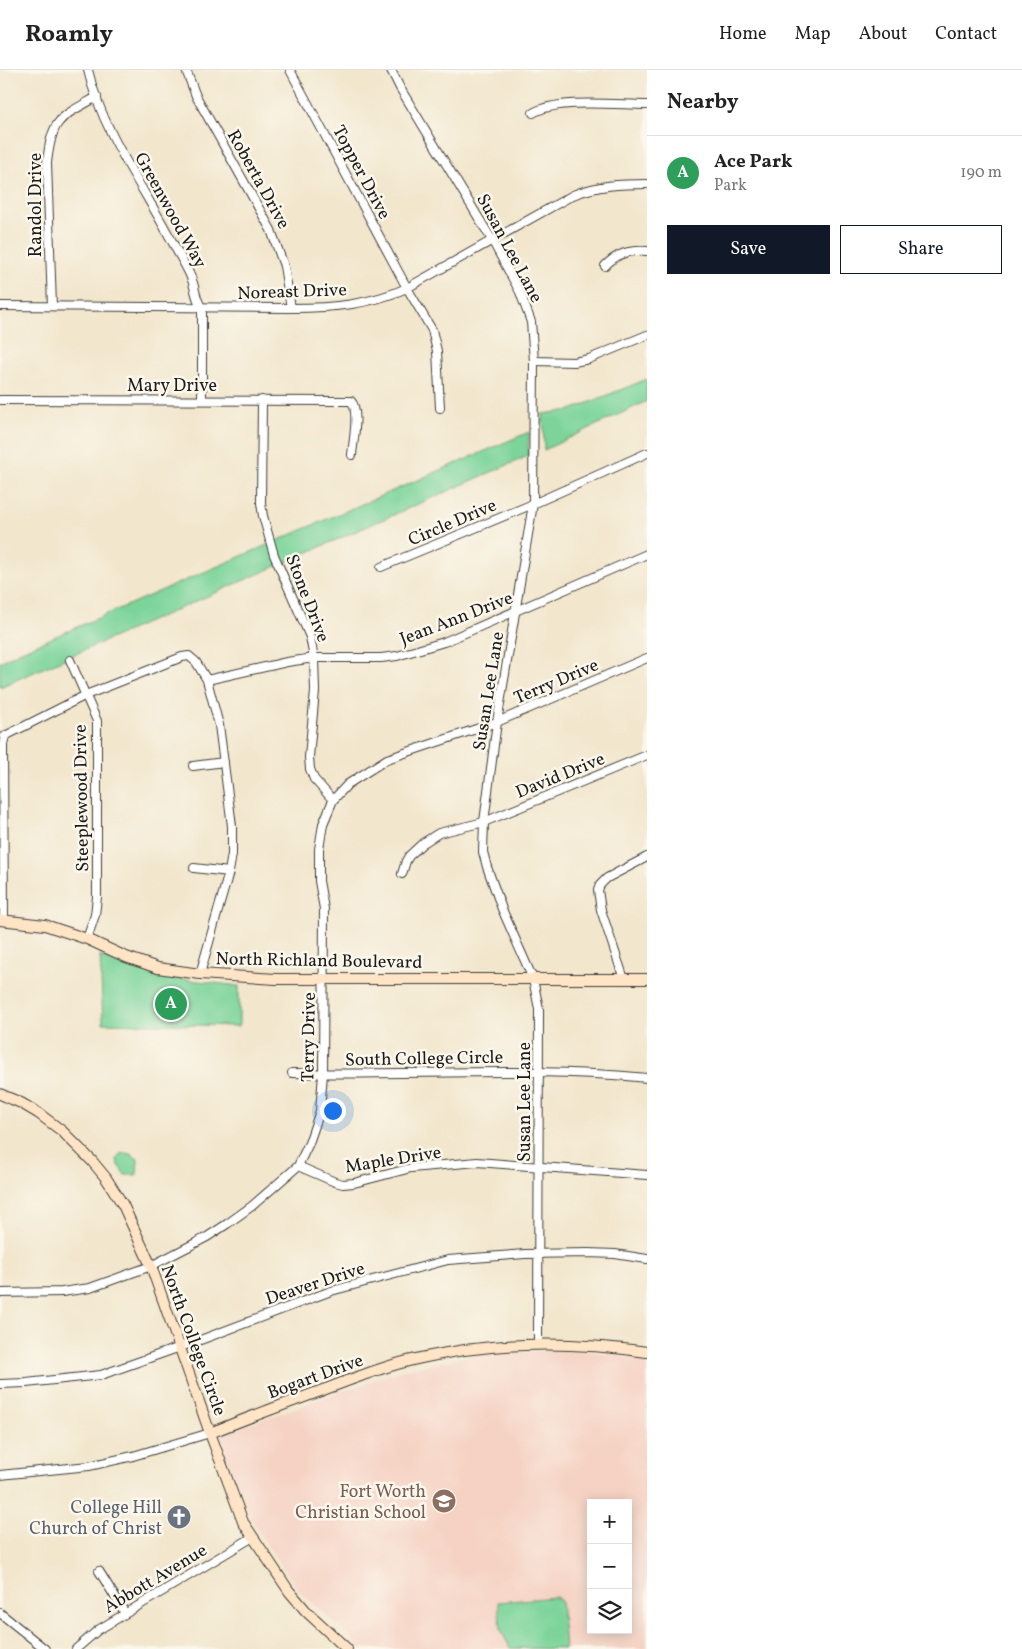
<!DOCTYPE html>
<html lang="en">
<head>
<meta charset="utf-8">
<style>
  body { margin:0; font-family:Vollkorn,serif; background:#f2f2f2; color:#222 }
  .controls { position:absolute; right:15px; bottom:15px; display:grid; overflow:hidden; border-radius:0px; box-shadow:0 2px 12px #0003 }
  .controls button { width:45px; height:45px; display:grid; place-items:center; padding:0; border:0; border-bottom:1px solid #e0e0e0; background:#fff; color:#222; font:25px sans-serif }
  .you { position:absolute; left:332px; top:1040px; width:18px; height:18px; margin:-12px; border:4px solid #fff; border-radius:50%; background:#1a73e8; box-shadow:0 0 0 8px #1a73e833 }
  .badge { display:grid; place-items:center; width:32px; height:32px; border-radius:50%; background:#111827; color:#fff; font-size:16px; font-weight:700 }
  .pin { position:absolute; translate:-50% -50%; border:2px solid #fff; box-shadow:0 1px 5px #0006 }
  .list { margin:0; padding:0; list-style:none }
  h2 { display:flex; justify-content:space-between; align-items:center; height:65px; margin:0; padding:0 20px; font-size:21px }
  h2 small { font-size:16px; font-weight:400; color:#767676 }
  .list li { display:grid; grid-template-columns:32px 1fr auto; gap:15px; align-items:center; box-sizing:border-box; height:75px; padding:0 20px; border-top:1px solid #e0e0e0 }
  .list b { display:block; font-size:19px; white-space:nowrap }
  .list p { margin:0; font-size:16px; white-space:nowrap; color:#767676 }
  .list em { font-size:16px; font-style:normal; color:#767676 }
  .actions { display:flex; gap:10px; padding:15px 20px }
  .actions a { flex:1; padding:11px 0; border:1px solid #111827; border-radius:0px; text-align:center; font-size:18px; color:#111827 }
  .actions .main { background:#111827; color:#fff }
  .icon { flex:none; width:28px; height:28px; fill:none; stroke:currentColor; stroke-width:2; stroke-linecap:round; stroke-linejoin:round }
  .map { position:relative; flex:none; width:647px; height:1579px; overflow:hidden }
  header { display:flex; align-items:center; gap:30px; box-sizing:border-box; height:70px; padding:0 25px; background:#fff; border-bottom:1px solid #e0e0e0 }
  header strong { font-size:24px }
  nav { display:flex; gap:28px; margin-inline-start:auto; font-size:18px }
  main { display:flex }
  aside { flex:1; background:#fff }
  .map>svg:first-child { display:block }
</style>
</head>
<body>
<header>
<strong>Roamly</strong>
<nav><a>Home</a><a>Map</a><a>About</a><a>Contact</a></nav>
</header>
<main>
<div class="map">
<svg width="647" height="1579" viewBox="0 0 647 1579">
  <rect width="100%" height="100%" fill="#fbf7ec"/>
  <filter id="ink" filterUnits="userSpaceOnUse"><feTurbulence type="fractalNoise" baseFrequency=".02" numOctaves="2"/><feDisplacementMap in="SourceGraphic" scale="10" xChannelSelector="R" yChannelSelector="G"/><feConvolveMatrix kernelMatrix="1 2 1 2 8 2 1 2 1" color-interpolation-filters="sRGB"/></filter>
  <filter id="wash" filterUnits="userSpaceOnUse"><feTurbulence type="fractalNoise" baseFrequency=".0096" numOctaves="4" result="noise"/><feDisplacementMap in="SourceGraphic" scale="20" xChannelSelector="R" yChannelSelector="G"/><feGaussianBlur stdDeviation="1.12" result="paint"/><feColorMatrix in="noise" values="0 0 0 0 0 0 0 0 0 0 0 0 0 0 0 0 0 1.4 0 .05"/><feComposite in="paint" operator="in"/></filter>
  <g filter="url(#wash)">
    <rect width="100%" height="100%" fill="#f2e6cc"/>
    <path fill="#f5d2c3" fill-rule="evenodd" d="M 537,1281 L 588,1281 L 647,1290 L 647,1579 L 361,1579 L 350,1566 L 298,1520 L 257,1460 L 241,1430 L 216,1366 L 399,1301 L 482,1284 ZM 591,1433 L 628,1433 L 628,1560 L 591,1560 Z"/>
    <g fill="#7cd49a" stroke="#4c785b">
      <path d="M 647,309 L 647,331 L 544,380 L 543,344 L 571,340 Z"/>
      <path d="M 529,362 L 528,386 L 0,617 L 0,592 L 19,582 Z"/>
      <path d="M 100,886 L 137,900 L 166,907 L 239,916 L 239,956 L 103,953 Z"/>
      <path d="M 125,1083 L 130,1084 L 138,1089 L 137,1105 L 125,1105 L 118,1095 L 117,1089 L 120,1084 Z"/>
      <path d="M 556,1527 L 561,1531 L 565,1579 L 510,1578 L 501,1560 L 498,1532 Z"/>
    </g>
  </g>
  <g filter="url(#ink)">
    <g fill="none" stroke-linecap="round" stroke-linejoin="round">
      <defs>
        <g id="street">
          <path d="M 88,0 C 103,65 146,120 176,179 C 182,190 190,202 193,213 C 196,223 196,230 202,238 L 202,330"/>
          <path d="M 186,0 L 196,26 L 271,160 L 284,196 L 291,238"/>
          <path d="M 290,0 L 407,218 L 432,260 L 437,281 L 440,338"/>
          <path d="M 391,0 L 400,18 L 492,170 L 520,222 L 531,252 L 534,291 L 533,434 L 497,652 L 484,752 L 483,782 L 487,797 L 502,839 L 533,909 L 539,939 L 538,1274"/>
          <path d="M 533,43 C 558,28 617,35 647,35"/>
          <path d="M 605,196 C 617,183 630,180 647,181"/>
          <path d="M 0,236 L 291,238 C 333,238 368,235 407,218 L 573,125 C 597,115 621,114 647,114"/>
          <path d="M 52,236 L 47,93 C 52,48 59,48 97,27"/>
          <path d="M 534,291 L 574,292 L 589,289 L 647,265"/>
          <path d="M 0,330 L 351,331 C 360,340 353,372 352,385"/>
          <path d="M 262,330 L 261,433 L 263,446 L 274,485 L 310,567 L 314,588 L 315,621 L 309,687 L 310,699 L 314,709 L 333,730"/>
          <path d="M 381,497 L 533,434 L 647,383"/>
          <path d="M 70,590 L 97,651 L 97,827 L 95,845 L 87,869"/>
          <path d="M 207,610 L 287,592 L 314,588 L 381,588 L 397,586 L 444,572 L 647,484"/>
          <path d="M 193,696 L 224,692"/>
          <path d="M 194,798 L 229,802"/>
          <path d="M 402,804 L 406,791 L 409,786 L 423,773 L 439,763 L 484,752 L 647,685"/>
          <path d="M 4,850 L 3,674 L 5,666 L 86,625 L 182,587 L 189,586 L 196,592 L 207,610 L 219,655 L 232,756 L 232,784 L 229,802 L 200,904"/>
          <path d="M 624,909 L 601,840 L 598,820 L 600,815 L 607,808 L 647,787"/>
          <path d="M 292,1003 C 410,1006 529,996 647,1008"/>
          <path d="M 298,1096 L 335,1112 L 343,1114 L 354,1113 L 411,1098 L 477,1092 L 647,1105"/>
          <path d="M 0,1223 L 62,1222 L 90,1218 L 151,1196 L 207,1167 L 227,1154 L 252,1136 L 298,1096 L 309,1073 L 320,1041 L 323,1004 L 324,839 L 319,811 L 319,779 L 323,754 L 333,730 L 348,714 L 387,689 L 497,652 L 647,588"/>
          <path d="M 0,1314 L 26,1313 L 101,1305 L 203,1269 L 331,1221 L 448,1190 L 525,1184 L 588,1183 L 615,1184 L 647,1189"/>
          <path d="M 0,1405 L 89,1396 L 133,1386 L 210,1363"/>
          <path d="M 99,1501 L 125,1543"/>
          <path d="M 0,1543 L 45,1579"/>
          <path d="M 76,1579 L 98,1560 L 253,1467"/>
        </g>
        <g id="secondary">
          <path d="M 0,850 L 45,855 L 87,869 L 126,887 L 158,898 L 200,904 L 276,909 L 647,909"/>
          <path d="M 0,1024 L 21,1033 L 38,1043 L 62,1061 L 92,1091 L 106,1108 L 123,1135 L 151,1196 L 210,1363 L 243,1452 L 289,1521 L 306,1541 L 347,1579"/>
          <path d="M 210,1363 C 247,1348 285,1334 323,1320 C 355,1308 387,1295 421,1288 C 496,1271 571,1271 647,1282"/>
        </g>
      </defs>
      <use href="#street" stroke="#3c3a36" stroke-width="10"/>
      <use href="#secondary" stroke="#3c3a36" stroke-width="12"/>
      <use href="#street" stroke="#fff" stroke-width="8"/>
      <use href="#secondary" stroke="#ffe4c6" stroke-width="10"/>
    </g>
  </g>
  <defs>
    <symbol id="school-disc" viewBox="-11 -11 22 22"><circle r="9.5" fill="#8d6e63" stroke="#fbf7ec"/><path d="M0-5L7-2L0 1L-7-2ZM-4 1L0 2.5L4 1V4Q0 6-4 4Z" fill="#fff"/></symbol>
    <symbol id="church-disc" viewBox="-11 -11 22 22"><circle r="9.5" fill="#6b7280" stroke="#fbf7ec"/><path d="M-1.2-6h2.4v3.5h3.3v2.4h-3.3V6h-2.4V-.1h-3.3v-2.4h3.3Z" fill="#fff"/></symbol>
  </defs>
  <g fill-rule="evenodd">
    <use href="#school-disc" x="430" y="1417" width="28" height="28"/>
    <use href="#church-disc" x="165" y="1433" width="28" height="28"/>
  </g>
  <g text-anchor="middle" stroke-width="5" stroke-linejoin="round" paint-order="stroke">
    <g font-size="18" fill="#1c1c1c" stroke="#fbf7ec">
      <text transform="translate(362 102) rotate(62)" y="6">Topper Drive</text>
      <text transform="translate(259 109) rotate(61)" y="6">Roberta Drive</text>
      <text transform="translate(35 135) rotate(-90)" y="6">Randol Drive</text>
      <text transform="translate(171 140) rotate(61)" y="6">Greenwood Way</text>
      <text transform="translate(510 178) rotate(62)" y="6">Susan Lee Lane</text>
      <text transform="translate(292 221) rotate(-2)" y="6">Noreast Drive</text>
      <text x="172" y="321">Mary Drive</text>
      <text transform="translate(452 452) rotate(-23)" y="6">Circle Drive</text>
      <text transform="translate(308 528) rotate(69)" y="6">Stone Drive</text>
      <text transform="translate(456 548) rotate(-21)" y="6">Jean Ann Drive</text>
      <text transform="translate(556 611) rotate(-23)" y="6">Terry Drive</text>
      <text transform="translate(488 621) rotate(-81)" y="6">Susan Lee Lane</text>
      <text transform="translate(560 705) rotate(-22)" y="6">David Drive</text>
      <text transform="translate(81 728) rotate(-91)" y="6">Steeplewood Drive</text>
      <text transform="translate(319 890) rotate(1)" y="6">North Richland Boulevard</text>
      <text transform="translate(308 967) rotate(-89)" y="6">Terry Drive</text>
      <text transform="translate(424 988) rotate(-1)" y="6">South College Circle</text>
      <text transform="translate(524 1032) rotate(-90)" y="6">Susan Lee Lane</text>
      <text transform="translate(393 1089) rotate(-9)" y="6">Maple Drive</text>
      <text transform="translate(315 1213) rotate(-18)" y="6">Deaver Drive</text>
      <text transform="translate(194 1270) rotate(70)" y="6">North College Circle</text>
      <text transform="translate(315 1306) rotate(-20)" y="6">Bogart Drive</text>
      <text transform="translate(155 1508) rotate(-31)" y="6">Abbott Avenue</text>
    </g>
    <g font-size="18" fill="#785e54" stroke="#fbf7ec" text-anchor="end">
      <text x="426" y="1427">Fort Worth<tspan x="426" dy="21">Christian School</tspan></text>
    </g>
    <g font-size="18" fill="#5b616d" stroke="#fbf7ec" text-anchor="end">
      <text x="162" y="1443">College Hill<tspan x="162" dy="21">Church of Christ</tspan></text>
    </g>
  </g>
</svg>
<div class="controls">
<button>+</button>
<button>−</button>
<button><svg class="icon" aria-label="layers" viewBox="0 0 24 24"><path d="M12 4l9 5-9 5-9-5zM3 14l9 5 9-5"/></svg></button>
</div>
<div class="you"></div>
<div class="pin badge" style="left:171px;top:934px;background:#2e9e5b">A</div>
</div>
<aside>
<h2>Nearby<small></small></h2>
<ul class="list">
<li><span class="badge" style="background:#2e9e5b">A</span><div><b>Ace Park</b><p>Park</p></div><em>190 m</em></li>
</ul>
<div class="actions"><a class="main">Save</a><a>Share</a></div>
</aside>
</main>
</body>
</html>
